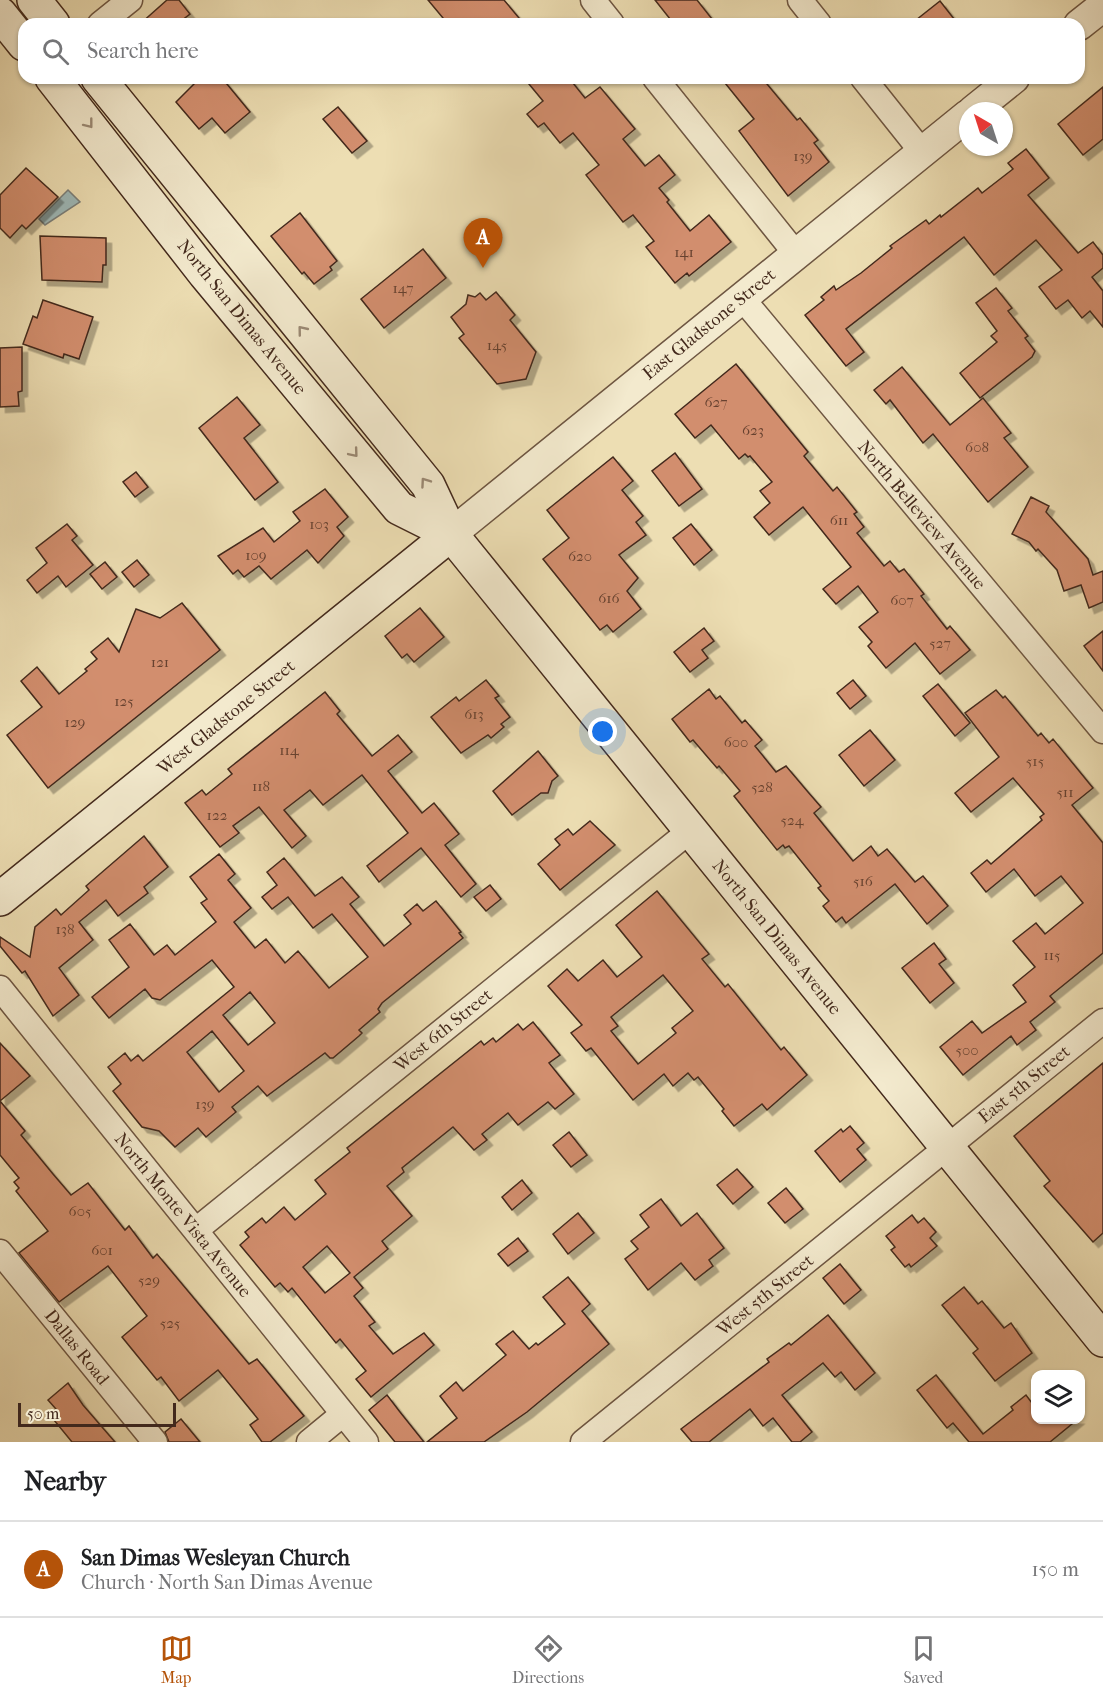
<!DOCTYPE html>
<html lang="en">
<head>
<meta charset="utf-8">
<style>
  body { margin:0; font-family:"IM FELL French Canon",serif; background:#f2f2f2; color:#202124 }
  .controls { position:absolute; right:18px; bottom:18px; display:grid; overflow:hidden; border-radius:12px; box-shadow:0 2px 4px #0004 }
  .controls button { width:54px; height:54px; display:grid; place-items:center; padding:0; border:0; border-bottom:2px solid #e0e0e0; background:#fff; color:#202124; font:30px sans-serif }
  .compass { position:absolute; left:959px; top:102px; width:54px; height:54px; border-radius:50%; background:#fff; box-shadow:0 2px 4px #0004; rotate:321deg }
  .scale { position:absolute; left:18px; bottom:15px; width:158px; box-sizing:border-box; padding-left:6px; border:3px solid #43291c; border-top:0; font-size:16px; line-height:21px; white-space:nowrap; color:#43291c; -webkit-text-stroke:4px #f3eace; paint-order:stroke }
  .you { position:absolute; left:603px; top:732px; width:21px; height:21px; margin:-15px; border:4px solid #fff; border-radius:50%; background:#1a73e8; box-shadow:0 0 0 9px #1a73e833 }
  .badge { display:grid; place-items:center; width:39px; height:39px; border-radius:50%; background:#b45309; color:#fff; font-size:20px; font-weight:700 }
  .pin { position:absolute; translate:-50% -50px; filter:drop-shadow(0 2px 3px #0008) }
  .pin::after { content:''; position:absolute; top:32px; width:21px; height:18px; background:inherit; clip-path:polygon(0 0,100% 0,50% 100%) }
  .list { margin:0; padding:0; list-style:none }
  h2 { display:flex; justify-content:space-between; align-items:center; height:78px; margin:0; padding:0 24px; font-size:26px }
  h2 small { font-size:20px; font-weight:400; color:#757577 }
  .list li { display:grid; grid-template-columns:39px 1fr auto; gap:18px; align-items:center; box-sizing:border-box; height:96px; padding:0 24px; border-top:2px solid #e0e0e0 }
  .list b { display:block; font-size:22px; white-space:nowrap }
  .list p { margin:0; font-size:20px; white-space:nowrap; color:#757577 }
  .list em { font-size:20px; font-style:normal; color:#757577 }
  .icon { flex:none; width:33px; height:33px; fill:none; stroke:currentColor; stroke-width:2; stroke-linecap:round; stroke-linejoin:round }
  .map { position:relative; flex:none; width:1103px; height:1442px; overflow:hidden }
  .search { position:absolute; background:#fff; box-shadow:0 2px 4px #0004; left:18px; right:18px; top:18px; height:66px; display:flex; align-items:center; gap:15px; box-sizing:border-box; padding:0 21px; border-radius:18px; color:#757577; font-size:22px }
  .sheet { height:174px; background:#fff }
  nav { display:flex; justify-content:space-around; align-items:center; box-sizing:border-box; height:84px; border-top:2px solid #e0e0e0; background:#fff; font-size:16px; color:#757577 }
  nav a { display:grid; justify-items:center; gap:3px }
  nav .on { color:#b45309 }
  .map>svg:first-child { display:block }
</style>
</head>
<body>
<div class="map">
<svg width="1103" height="1442" viewBox="0 0 1103 1442">
  <defs>
    <filter id="shadow"><feDropShadow dx="5.5" dy="5.5" stdDeviation="0" flood-color="#0004"/></filter>
  </defs>
  <rect width="100%" height="100%" fill="#eddeb3"/>
  <filter id="stains"><feTurbulence type="fractalNoise" baseFrequency=".00333" numOctaves="4"/><feColorMatrix values="0 0 0 0 .2 0 0 0 0 .09 0 0 0 0 .02 0 0 0 .5 -.17"/></filter>
  <radialGradient id="worn" r=".72"><stop offset=".6" stop-color="#630" stop-opacity="0"/><stop offset="1" stop-color="#630" stop-opacity=".3"/></radialGradient>
  <path fill="#9eb9b8" stroke="#7a7f7a" stroke-width="1.5" d="M 68,190 L 80,202 L 45,225 L 39,219 Z"/>
  <g fill="#d28e6e" stroke="#43291c" stroke-width="1.5" fill-rule="evenodd" filter="url(#shadow)">
    <path d="M 167,0 L 179,0 L 190,14 L 177,24 L 140,24 Z"/>
    <path d="M 428,0 L 504,0 L 524,24 L 448,24 Z"/>
    <path d="M 655,0 L 697,0 L 716,24 L 674,24 Z"/>
    <path d="M 940,1 L 958,24 L 911,24 Z"/>
    <path d="M 200,78 L 222,78 L 250,112 L 225,133 L 212,118 L 199,129 L 176,102 Z"/>
    <path d="M 524,78 L 569,78 L 585,98 L 600,87 L 635,129 L 623,139 L 645,166 L 659,155 L 675,175 L 659,188 L 669,200 L 667,202 L 690,231 L 709,215 L 731,242 L 689,276 L 687,273 L 675,283 L 646,247 L 654,241 L 633,215 L 623,222 L 586,175 L 599,165 L 573,133 L 560,143 L 544,123 L 538,127 L 527,114 L 543,101 Z"/>
    <path d="M 721,78 L 762,78 L 797,120 L 800,118 L 818,140 L 814,143 L 829,162 L 788,196 L 739,131 L 754,119 Z"/>
    <path d="M 1103,87 L 1103,139 L 1083,155 L 1058,124 Z"/>
    <path d="M 338,107 L 367,141 L 352,153 L 323,119 Z"/>
    <path d="M 1026,149 L 1049,178 L 1028,195 L 1078,253 L 1093,242 L 1103,255 L 1103,268 L 1092,277 L 1103,291 L 1103,327 L 1090,311 L 1082,318 L 1068,300 L 1056,309 L 1039,287 L 1062,270 L 1036,240 L 994,275 L 964,237 L 846,329 L 864,352 L 846,366 L 805,315 L 824,300 L 821,297 L 834,286 L 836,290 L 861,273 L 892,248 L 890,246 L 926,220 L 929,224 L 940,215 L 941,217 L 978,188 L 982,193 L 1013,169 L 1008,163 Z"/>
    <path d="M 26,168 L 58,197 L 26,229 L 22,225 L 10,238 L 0,228 L 0,195 Z"/>
    <path d="M 300,213 L 337,261 L 330,267 L 332,270 L 314,284 L 304,272 L 302,274 L 271,236 Z"/>
    <path d="M 40,236 L 106,238 L 106,265 L 103,265 L 102,282 L 42,280 Z"/>
    <path d="M 423,249 L 446,278 L 384,328 L 361,299 Z"/>
    <path d="M 996,288 L 1012,308 L 1008,311 L 1028,336 L 1025,338 L 1035,351 L 1032,357 L 980,398 L 960,373 L 997,342 L 991,336 L 997,331 L 976,303 Z"/>
    <path d="M 496,292 L 515,315 L 510,320 L 536,352 L 526,379 L 497,384 L 459,338 L 464,334 L 451,317 L 466,304 L 468,295 L 475,297 L 480,293 L 486,300 Z"/>
    <path d="M 43,300 L 93,317 L 79,359 L 64,354 L 63,358 L 23,344 L 33,316 L 37,318 Z"/>
    <path d="M 22,347 L 22,391 L 18,392 L 19,406 L 0,407 L 0,348 Z"/>
    <path d="M 736,364 L 808,452 L 804,456 L 833,491 L 837,487 L 857,512 L 854,514 L 864,527 L 857,533 L 884,566 L 890,561 L 899,572 L 904,569 L 924,594 L 921,596 L 947,629 L 950,626 L 970,650 L 940,674 L 915,643 L 886,668 L 868,646 L 872,642 L 859,627 L 878,612 L 858,586 L 836,604 L 823,589 L 851,567 L 803,507 L 769,535 L 754,517 L 770,503 L 760,491 L 772,482 L 750,456 L 748,457 L 745,454 L 739,459 L 711,425 L 695,438 L 675,414 Z"/>
    <path d="M 902,367 L 950,425 L 983,398 L 1011,433 L 1004,438 L 1028,467 L 988,502 L 933,434 L 923,443 L 890,400 L 886,404 L 874,390 Z"/>
    <path d="M 237,397 L 260,425 L 244,438 L 278,482 L 255,500 L 199,428 Z"/>
    <path d="M 675,453 L 702,489 L 679,506 L 652,471 Z"/>
    <path d="M 613,457 L 633,481 L 622,490 L 643,516 L 636,522 L 646,535 L 619,555 L 638,578 L 627,591 L 641,609 L 613,632 L 607,625 L 600,630 L 543,559 L 569,538 L 547,510 Z"/>
    <path d="M 136,472 L 148,487 L 135,497 L 123,482 Z"/>
    <path d="M 325,489 L 348,517 L 337,527 L 344,536 L 318,563 L 307,550 L 271,579 L 259,566 L 244,577 L 238,570 L 233,574 L 218,556 L 263,528 L 274,542 L 300,521 L 293,512 Z"/>
    <path d="M 1031,497 L 1049,506 L 1046,512 L 1088,559 L 1093,575 L 1103,571 L 1103,602 L 1089,608 L 1081,585 L 1064,591 L 1057,570 L 1038,549 L 1036,551 L 1029,542 L 1012,534 Z"/>
    <path d="M 67,524 L 77,536 L 72,540 L 93,565 L 66,587 L 58,576 L 37,593 L 27,580 L 47,563 L 36,548 Z"/>
    <path d="M 691,524 L 712,550 L 694,565 L 673,538 Z"/>
    <path d="M 137,560 L 149,575 L 134,587 L 122,572 Z"/>
    <path d="M 105,562 L 117,577 L 102,589 L 90,574 Z"/>
    <path d="M 182,603 L 220,650 L 48,788 L 7,735 L 42,707 L 21,681 L 37,667 L 59,694 L 87,671 L 85,669 L 97,659 L 91,652 L 108,638 L 119,652 L 136,609 L 160,618 Z"/>
    <path d="M 420,608 L 444,637 L 414,662 L 407,654 L 402,658 L 385,636 Z"/>
    <path d="M 704,628 L 714,641 L 702,650 L 708,658 L 690,672 L 674,652 Z"/>
    <path d="M 1103,631 L 1103,671 L 1084,646 Z"/>
    <path d="M 486,680 L 499,696 L 495,698 L 510,717 L 501,724 L 504,727 L 491,738 L 488,735 L 461,753 L 431,717 L 456,697 L 459,701 Z"/>
    <path d="M 853,680 L 866,696 L 850,709 L 837,693 Z"/>
    <path d="M 938,684 L 970,723 L 955,736 L 923,696 Z"/>
    <path d="M 709,689 L 716,699 L 720,696 L 742,723 L 745,720 L 762,740 L 755,746 L 776,772 L 786,766 L 808,792 L 821,807 L 814,813 L 853,861 L 871,846 L 878,856 L 887,849 L 915,882 L 923,876 L 948,906 L 927,924 L 895,884 L 846,923 L 842,917 L 836,922 L 823,906 L 829,901 L 818,888 L 821,886 L 789,846 L 785,848 L 783,845 L 777,850 L 734,796 L 740,791 L 719,766 L 717,768 L 693,740 L 690,742 L 672,719 Z"/>
    <path d="M 996,690 L 1003,698 L 1005,696 L 1038,736 L 1041,733 L 1049,743 L 1053,739 L 1093,788 L 1072,805 L 1103,843 L 1103,953 L 1050,996 L 1055,1002 L 1030,1022 L 1036,1030 L 1017,1045 L 1011,1036 L 963,1075 L 940,1047 L 972,1021 L 982,1033 L 1026,1002 L 1013,985 L 1035,967 L 1013,941 L 1036,923 L 1045,934 L 1083,903 L 1061,876 L 1035,896 L 1014,869 L 986,892 L 971,873 L 987,860 L 991,864 L 1042,820 L 1040,817 L 1044,814 L 1013,778 L 971,812 L 955,793 L 999,757 L 965,713 Z"/>
    <path d="M 325,692 L 340,711 L 337,714 L 372,756 L 398,735 L 412,752 L 388,771 L 422,813 L 434,803 L 459,834 L 445,845 L 476,884 L 461,897 L 421,848 L 379,882 L 367,866 L 408,833 L 362,775 L 323,805 L 310,790 L 284,810 L 306,836 L 292,848 L 259,807 L 233,826 L 239,833 L 220,847 L 185,803 L 202,790 L 206,795 L 232,774 L 228,769 Z"/>
    <path d="M 870,730 L 895,760 L 864,786 L 839,755 Z"/>
    <path d="M 538,751 L 558,776 L 552,781 L 548,793 L 541,793 L 512,815 L 493,791 Z"/>
    <path d="M 590,821 L 615,845 L 560,890 L 538,864 L 560,845 L 555,839 L 568,829 L 573,835 Z"/>
    <path d="M 144,836 L 168,867 L 144,887 L 148,893 L 118,916 L 106,900 L 79,922 L 93,940 L 59,968 L 79,995 L 53,1016 L 25,971 L 22,973 L 0,946 L 0,937 L 30,957 L 35,927 L 56,909 L 61,915 L 89,890 L 86,886 Z"/>
    <path d="M 219,854 L 235,874 L 228,880 L 251,908 L 234,922 L 255,948 L 266,939 L 285,963 L 298,951 L 329,988 L 368,957 L 332,914 L 313,928 L 288,897 L 272,909 L 262,897 L 277,885 L 267,872 L 284,858 L 315,896 L 342,877 L 359,897 L 350,904 L 384,946 L 411,924 L 404,915 L 417,904 L 423,911 L 436,901 L 461,932 L 459,933 L 463,938 L 382,1003 L 378,1009 L 380,1012 L 359,1030 L 362,1033 L 359,1036 L 333,1058 L 330,1058 L 325,1053 L 267,1096 L 258,1086 L 232,1107 L 236,1112 L 206,1137 L 198,1128 L 175,1147 L 159,1131 L 142,1127 L 133,1116 L 113,1091 L 121,1084 L 108,1067 L 125,1053 L 131,1061 L 138,1055 L 143,1061 L 234,987 L 212,960 L 160,1000 L 152,998 L 145,989 L 109,1018 L 92,997 L 129,967 L 109,940 L 130,924 L 154,955 L 167,945 L 175,955 L 216,922 L 201,903 L 207,899 L 190,877 ZM 250,992 L 275,1023 L 248,1045 L 223,1015 ZM 212,1031 L 244,1071 L 219,1092 L 187,1052 Z"/>
    <path d="M 490,885 L 501,899 L 486,911 L 474,897 Z"/>
    <path d="M 657,891 L 709,954 L 702,959 L 725,987 L 728,984 L 781,1050 L 784,1047 L 807,1075 L 767,1110 L 762,1104 L 734,1126 L 722,1111 L 724,1109 L 698,1077 L 694,1080 L 688,1073 L 673,1086 L 664,1074 L 633,1100 L 591,1048 L 586,1051 L 571,1033 L 582,1025 L 548,986 L 567,969 L 578,981 L 603,960 L 617,977 L 642,957 L 616,925 ZM 663,975 L 693,1011 L 672,1028 L 676,1033 L 638,1064 L 611,1031 L 618,1026 L 611,1017 Z"/>
    <path d="M 934,943 L 946,959 L 939,964 L 954,983 L 930,1003 L 902,968 Z"/>
    <path d="M 533,1022 L 560,1055 L 549,1063 L 574,1094 L 555,1109 L 548,1102 L 518,1125 L 508,1113 L 482,1134 L 487,1140 L 474,1150 L 453,1127 L 402,1168 L 404,1172 L 387,1186 L 412,1216 L 382,1241 L 388,1249 L 354,1277 L 363,1288 L 354,1296 L 375,1322 L 369,1326 L 393,1354 L 424,1333 L 434,1345 L 371,1397 L 356,1379 L 366,1371 L 340,1339 L 336,1343 L 292,1288 L 288,1292 L 280,1283 L 275,1287 L 240,1245 L 249,1237 L 245,1232 L 262,1218 L 266,1223 L 284,1207 L 295,1220 L 326,1194 L 315,1180 L 350,1152 L 347,1148 L 481,1041 L 484,1045 L 493,1038 L 496,1042 L 518,1024 L 523,1030 ZM 327,1246 L 350,1273 L 325,1293 L 303,1267 Z"/>
    <path d="M 0,1043 L 30,1076 L 0,1101 L 25,1131 L 21,1135 L 53,1174 L 71,1195 L 88,1183 L 125,1230 L 129,1226 L 153,1258 L 157,1254 L 249,1364 L 257,1359 L 304,1416 L 270,1442 L 262,1442 L 250,1425 L 258,1419 L 218,1370 L 179,1401 L 161,1377 L 157,1380 L 122,1337 L 147,1316 L 108,1266 L 59,1302 L 19,1253 L 48,1231 L 16,1191 L 19,1188 L 14,1182 L 19,1178 L 0,1155 Z"/>
    <path d="M 1103,1063 L 1103,1233 L 1093,1242 L 1044,1186 L 1050,1181 L 1014,1136 Z"/>
    <path d="M 850,1126 L 864,1143 L 857,1149 L 866,1160 L 840,1182 L 815,1151 L 841,1129 L 843,1132 Z"/>
    <path d="M 569,1132 L 587,1155 L 571,1167 L 553,1145 Z"/>
    <path d="M 737,1169 L 753,1187 L 733,1204 L 717,1185 Z"/>
    <path d="M 522,1180 L 532,1193 L 512,1210 L 502,1197 Z"/>
    <path d="M 786,1188 L 803,1209 L 785,1223 L 768,1203 Z"/>
    <path d="M 661,1199 L 681,1226 L 697,1213 L 724,1248 L 709,1260 L 713,1266 L 695,1280 L 681,1263 L 648,1290 L 625,1259 L 638,1249 L 631,1241 L 649,1227 L 640,1215 Z"/>
    <path d="M 578,1213 L 594,1233 L 568,1254 L 553,1234 Z"/>
    <path d="M 912,1215 L 918,1223 L 924,1218 L 936,1232 L 930,1238 L 937,1246 L 911,1267 L 909,1264 L 905,1267 L 891,1250 L 895,1247 L 886,1236 Z"/>
    <path d="M 518,1238 L 528,1251 L 508,1266 L 498,1254 Z"/>
    <path d="M 840,1264 L 861,1290 L 844,1304 L 823,1278 Z"/>
    <path d="M 568,1277 L 590,1304 L 582,1311 L 609,1344 L 527,1412 L 484,1442 L 427,1442 L 457,1418 L 440,1396 L 456,1382 L 463,1391 L 506,1355 L 496,1344 L 513,1331 L 529,1349 L 536,1343 L 538,1345 L 565,1324 L 543,1297 Z"/>
    <path d="M 964,1287 L 978,1304 L 982,1301 L 1004,1328 L 1011,1323 L 1032,1353 L 995,1381 L 973,1353 L 978,1349 L 942,1305 Z"/>
    <path d="M 828,1315 L 875,1373 L 855,1390 L 841,1372 L 835,1377 L 823,1363 L 782,1395 L 812,1432 L 800,1442 L 792,1442 L 773,1418 L 763,1426 L 750,1409 L 709,1442 L 692,1442 L 681,1429 L 769,1362 L 767,1359 L 789,1343 L 791,1345 Z"/>
    <path d="M 936,1375 L 983,1434 L 1013,1410 L 1011,1407 L 1026,1395 L 1035,1407 L 1035,1419 L 1078,1419 L 1050,1442 L 969,1442 L 953,1423 L 947,1428 L 917,1390 Z"/>
    <path d="M 68,1383 L 83,1405 L 115,1442 L 72,1442 L 49,1414 L 56,1409 L 48,1400 Z"/>
    <path d="M 387,1395 L 400,1412 L 424,1442 L 395,1442 L 369,1410 Z"/>
    <path d="M 181,1419 L 200,1442 L 169,1442 L 165,1432 Z"/>
  </g>
  <g fill="none" stroke-linecap="round" stroke-linejoin="round">
    <defs>
      <g id="minor">
        <path d="M 593,0 L 612,24"/>
        <path d="M 800,0 L 819,24"/>
        <path d="M 100,24 L 130,0"/>
        <path d="M 655,78 L 796,254"/>
        <path d="M 863,78 L 922,152"/>
        <path d="M 742,298 L 1103,731"/>
        <path d="M 0,988 L 366,1442"/>
        <path d="M 196,1230 L 691,830"/>
        <path d="M 0,1252 L 155,1442"/>
        <path d="M 309,1442 L 343,1414"/>
        <path d="M 583,1442 L 1103,1021"/>
      </g>
      <g id="tertiary">
        <path d="M 1079,25 L 1103,6"/>
        <path d="M 973,111 L 1014,78"/>
        <path d="M 451,534 L 968,115"/>
      </g>
      <g id="secondary">
        <path d="M 34,0 L 53,24"/>
        <path d="M 0,14 L 24,44"/>
        <path d="M 52,78 L 205,274 L 399,508 L 451,534"/>
        <path d="M 98,78 L 428,485 L 451,534 L 1103,1340"/>
        <path d="M 0,899 L 451,534"/>
      </g>
    </defs>
    <use href="#minor" stroke="#6e5642" stroke-width="27"/>
    <use href="#tertiary" stroke="#6e5642" stroke-width="33"/>
    <use href="#secondary" stroke="#43291c" stroke-width="36"/>
    <use href="#minor" stroke="#f3eace" stroke-width="24"/>
    <use href="#tertiary" stroke="#f3eace" stroke-width="30"/>
    <use href="#secondary" stroke="#f3eace" stroke-width="33"/>
  </g>
  <defs><path id="oneway-chevron" d="M-2-3.5L2.5 0L-2 3.5" fill="none" stroke-width="1.6" stroke-linecap="round" stroke-linejoin="round" transform="scale(1.5)"/></defs>
  <g stroke="#9b8a75">
    <use href="#oneway-chevron" transform="translate(89 124) rotate(52)"/>
    <use href="#oneway-chevron" transform="translate(302 330) rotate(-129)"/>
    <use href="#oneway-chevron" transform="translate(354 453) rotate(50)"/>
    <use href="#oneway-chevron" transform="translate(425 482) rotate(-125)"/>
  </g>
  <g text-anchor="middle" stroke-width="4.5" stroke-linejoin="round" paint-order="stroke">
    <g font-size="15" fill="#674230">
      <text x="803" y="161">139</text>
      <text x="684" y="257">141</text>
      <text x="403" y="293">147</text>
      <text x="497" y="350">145</text>
      <text x="716" y="407">627</text>
      <text x="753" y="435">623</text>
      <text x="977" y="452">608</text>
      <text x="839" y="525">611</text>
      <text x="319" y="529">103</text>
      <text x="256" y="560">109</text>
      <text x="580" y="561">620</text>
      <text x="609" y="603">616</text>
      <text x="902" y="605">607</text>
      <text x="940" y="648">527</text>
      <text x="160" y="667">121</text>
      <text x="124" y="706">125</text>
      <text x="474" y="719">613</text>
      <text x="75" y="727">129</text>
      <text x="736" y="747">600</text>
      <text x="289" y="755">114</text>
      <text x="1035" y="766">515</text>
      <text x="261" y="791">118</text>
      <text x="762" y="792">528</text>
      <text x="1065" y="797">511</text>
      <text x="217" y="820">122</text>
      <text x="792" y="825">524</text>
      <text x="863" y="886">516</text>
      <text x="65" y="934">138</text>
      <text x="1052" y="960">115</text>
      <text x="967" y="1055">500</text>
      <text x="205" y="1109">139</text>
      <text x="80" y="1216">605</text>
      <text x="102" y="1255">601</text>
      <text x="149" y="1285">529</text>
      <text x="170" y="1328">525</text>
    </g>
    <g font-size="18" fill="#43291c" stroke="#f3eace">
      <text transform="translate(242 317) rotate(51)" y="6">North San Dimas Avenue</text>
      <text transform="translate(709 324) rotate(-39)" y="6">East Gladstone Street</text>
      <text transform="translate(922 515) rotate(50)" y="6">North Belleview Avenue</text>
      <text transform="translate(226 717) rotate(-39)" y="6">West Gladstone Street</text>
      <text transform="translate(777 937) rotate(51)" y="6">North San Dimas Avenue</text>
      <text transform="translate(443 1030) rotate(-39)" y="6">West 6th Street</text>
      <text transform="translate(1024 1084) rotate(-39)" y="6">East 5th Street</text>
      <text transform="translate(183 1215) rotate(51)" y="6">North Monte Vista Avenue</text>
      <text transform="translate(765 1295) rotate(-39)" y="6">West 5th Street</text>
      <text transform="translate(77 1347) rotate(51)" y="6">Dallas Road</text>
    </g>
  </g>
  <rect width="100%" height="100%" filter="url(#stains)"/>
  <rect width="100%" height="100%" fill="url(#worn)"/>
</svg>
<div class="controls">
<button><svg class="icon" aria-label="layers" viewBox="0 0 24 24"><path d="M12 4l9 5-9 5-9-5zM3 14l9 5 9-5"/></svg></button>
</div>
<svg class="compass" viewBox="-18 -18 36 36"><path d="M0-13l5 13h-10z" fill="#e53935"/><path d="M0 13l5-13h-10z" fill="#757577"/></svg>
<div class="scale">50 m</div>
<div class="you"></div>
<div class="pin badge" style="left:483px;top:268px">A</div>
<div class="search"><svg class="icon" aria-label="search" viewBox="0 0 24 24"><circle cx="10" cy="10" r="6"/><path d="M15 15l6 6"/></svg>Search here</div>
</div>
<section class="sheet">
<h2>Nearby<small></small></h2>
<ul class="list">
<li><span class="badge">A</span><div><b>San Dimas Wesleyan Church</b><p>Church · North San Dimas Avenue</p></div><em>150 m</em></li>
</ul>
</section>
<nav>
<a class="on"><svg class="icon" aria-label="map" viewBox="0 0 24 24"><path d="M3 6l6-2 6 2 6-2v14l-6 2-6-2-6 2zM9 4v14M15 6v14"/></svg>Map</a>
<a><svg class="icon" aria-label="directions" viewBox="0 0 24 24"><path d="M12 3l9 9-9 9-9-9zM9 14v-3h6M13 9l2 2-2 2"/></svg>Directions</a>
<a><svg class="icon" aria-label="saved" viewBox="0 0 24 24"><path d="M7 4h10v16l-5-4-5 4z"/></svg>Saved</a>
</nav>
</body>
</html>
